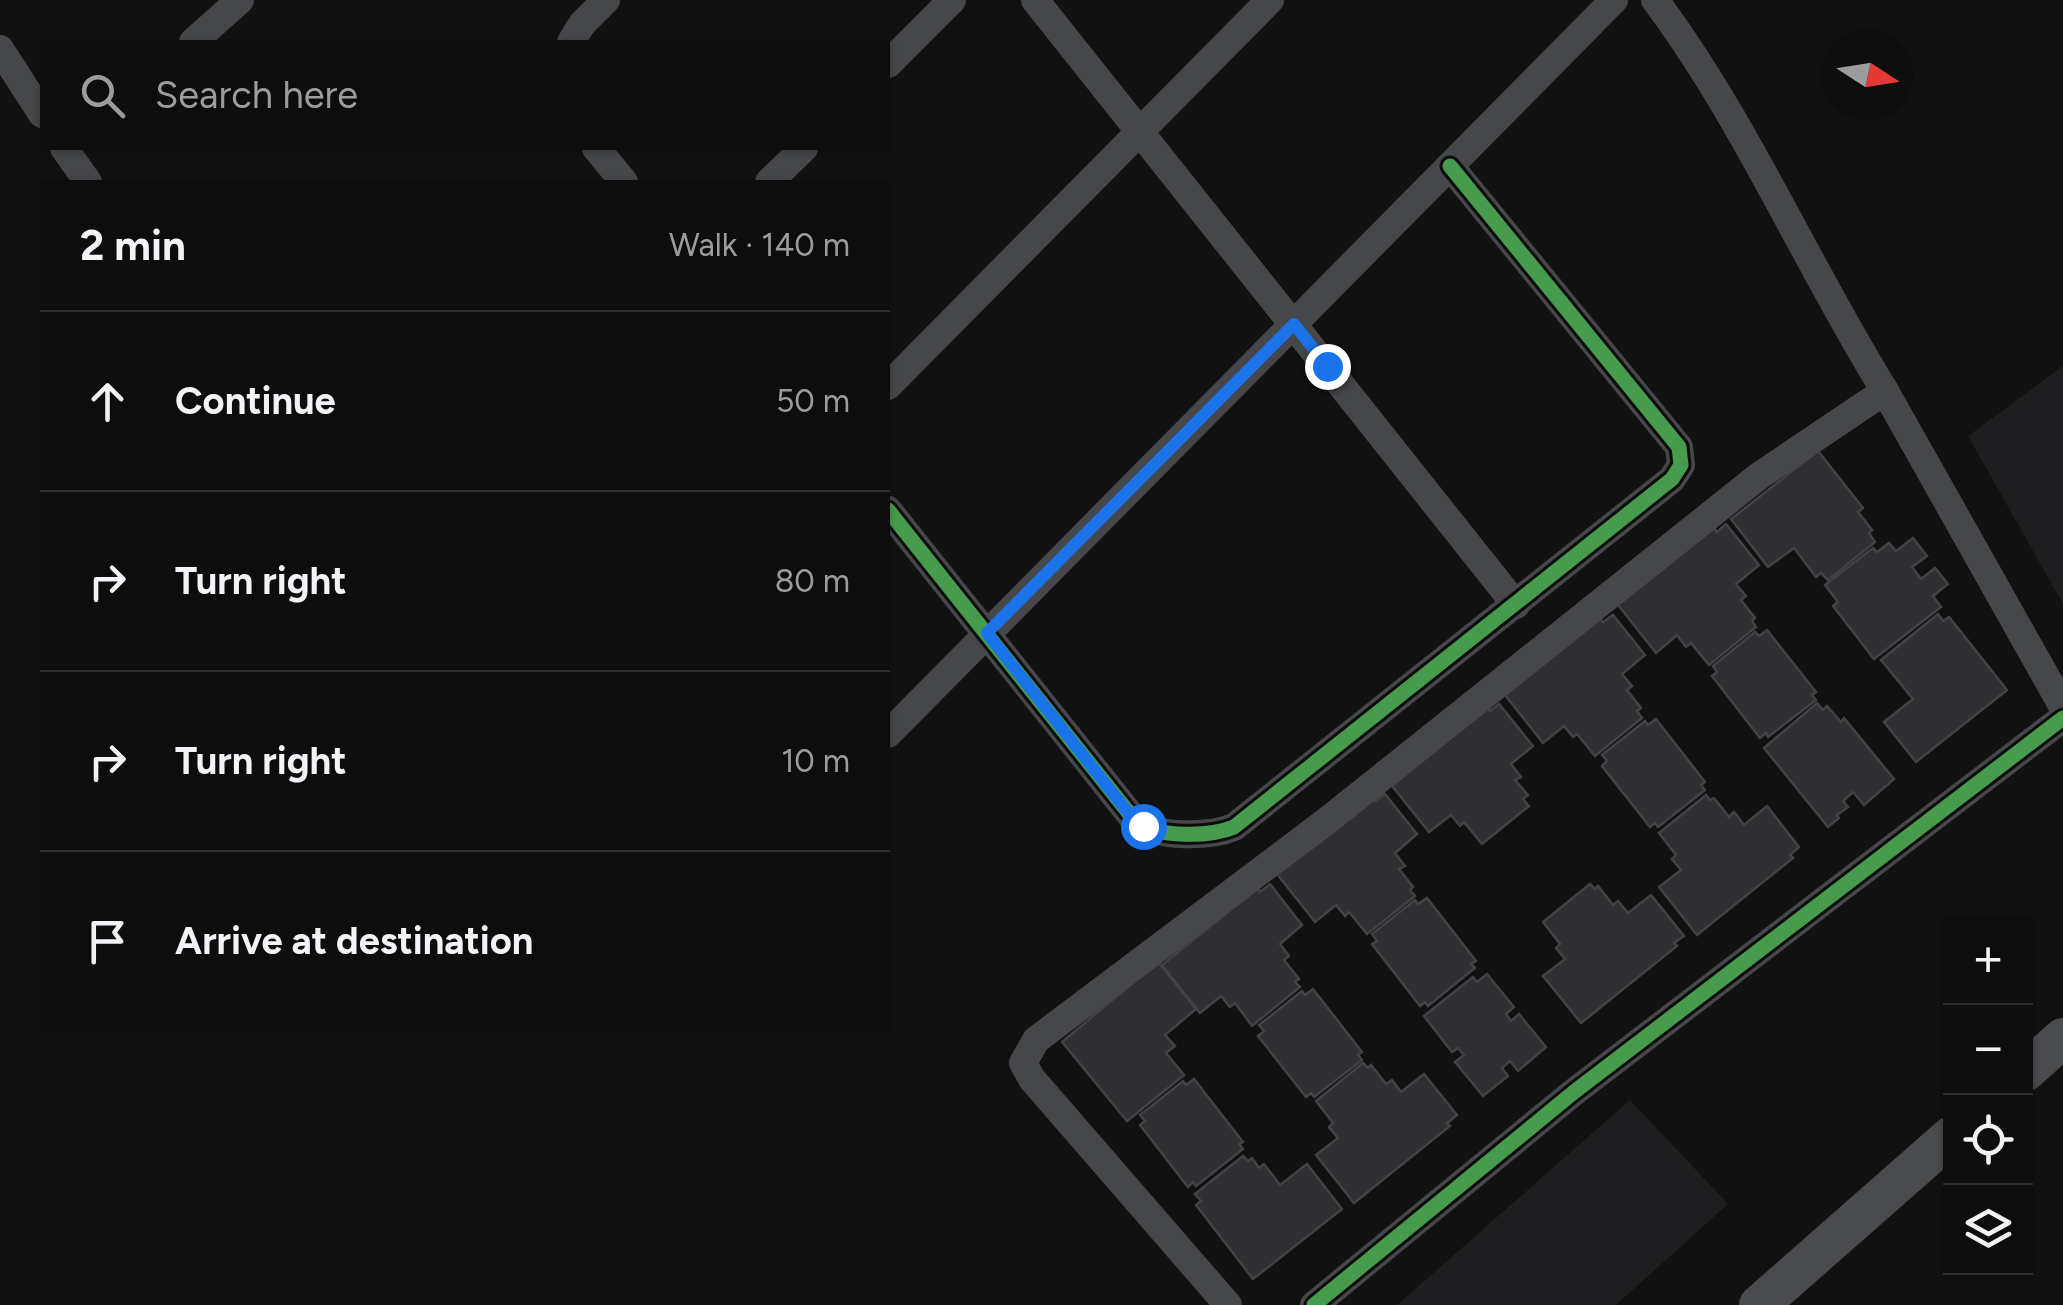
<!DOCTYPE html>
<html lang="en">
<head>
<meta charset="utf-8">
<style>
  body { margin:0; font-family:Figtree,sans-serif; background:#1b1b1c; color:#f1f3f6 }
  .controls { position:absolute; right:30px; bottom:30px; display:grid; overflow:hidden; border-radius:0px; box-shadow:0 2px 8px #0004 }
  .controls button { width:90px; height:90px; display:grid; place-items:center; padding:0; border:0; border-bottom:2px solid #2d2d2e; background:#0d0d0e; color:#f1f3f6; font:50px sans-serif }
  .compass { position:absolute; left:1823px; top:30px; width:90px; height:90px; border-radius:50%; background:#0d0d0e; box-shadow:0 2px 8px #0004; rotate:102deg }
  .stop { position:absolute; width:30px; height:30px; margin:-22px; border:8px solid #1a73e8; border-radius:50%; background:#fff }
  .stop.end { background:#1a73e8; border-color:#fff; box-shadow:0 2px 10px #0008 }
  .list { margin:0; padding:0; list-style:none }
  h2 { display:flex; justify-content:space-between; align-items:center; height:130px; margin:0; padding:0 40px; font-size:42px }
  h2 small { font-size:32px; font-weight:400; color:#9a9c9e }
  .list li { display:grid; grid-template-columns:65px 1fr auto; gap:30px; align-items:center; box-sizing:border-box; height:180px; padding:0 40px; border-top:2px solid #2d2d2e }
  .list b { display:block; font-size:38px; white-space:nowrap }
  .list em { font-size:32px; font-style:normal; color:#9a9c9e }
  .icon { flex:none; width:55px; height:55px; fill:none; stroke:currentColor; stroke-width:2; stroke-linecap:round; stroke-linejoin:round }
  .map { position:relative; flex:none; width:2063px; height:1305px; overflow:hidden }
  .search { position:absolute; background:#0d0d0e; box-shadow:0 2px 8px #0004; left:40px; top:40px; width:850px; height:110px; display:flex; align-items:center; gap:25px; box-sizing:border-box; padding:0 35px; border-radius:0px; color:#9a9c9e; font-size:38px }
  .panel { position:absolute; background:#0d0d0e; box-shadow:0 2px 8px #0004; left:40px; top:180px; width:850px; height:850px; border-radius:0px }
  .map>svg:first-child { display:block }
</style>
</head>
<body>
<div class="map">
<svg width="2063" height="1305" viewBox="0 0 2063 1305">
  <rect width="100%" height="100%" fill="#111112"/>
  <g fill="#1e1e20">
    <path d="M 2063,366 L 2063,604 L 1968,436 Z"/>
    <path d="M 1630,1100 L 1728,1204 L 1616,1305 L 1397,1305 Z"/>
  </g>
  <g fill="#2f2f31" stroke="#404246" stroke-width="2.5">
    <path d="M 1818,451 L 1863,508 L 1858,512 L 1872,530 L 1869,533 L 1875,542 L 1828,580 L 1821,573 L 1816,577 L 1794,548 L 1768,567 L 1731,519 Z"/>
    <path d="M 1726,524 L 1759,565 L 1736,584 L 1746,596 L 1741,600 L 1755,618 L 1752,621 L 1756,627 L 1709,665 L 1691,643 L 1686,647 L 1677,635 L 1656,653 L 1618,605 L 1714,528 L 1717,532 Z"/>
    <path d="M 1913,538 L 1927,556 L 1912,567 L 1921,579 L 1935,568 L 1948,584 L 1933,596 L 1941,607 L 1874,659 L 1833,606 L 1838,602 L 1825,585 L 1873,548 L 1877,552 L 1889,543 L 1896,551 Z"/>
    <path d="M 1938,614 L 1943,621 L 1949,617 L 2007,690 L 1916,762 L 1884,722 L 1913,699 L 1881,660 Z"/>
    <path d="M 1613,615 L 1645,655 L 1622,674 L 1632,686 L 1627,690 L 1641,708 L 1637,711 L 1642,718 L 1595,756 L 1577,734 L 1573,737 L 1564,726 L 1543,743 L 1505,695 L 1600,619 L 1603,622 Z"/>
    <path d="M 1767,630 L 1816,692 L 1812,695 L 1816,700 L 1768,737 L 1766,733 L 1760,738 L 1712,676 L 1717,672 L 1713,666 L 1755,632 L 1759,636 Z"/>
    <path d="M 1817,703 L 1823,710 L 1827,706 L 1841,722 L 1844,718 L 1894,779 L 1864,805 L 1853,792 L 1843,801 L 1848,807 L 1837,815 L 1839,818 L 1828,827 L 1764,748 Z"/>
    <path d="M 1499,704 L 1533,746 L 1511,764 L 1521,777 L 1515,780 L 1528,795 L 1523,799 L 1529,806 L 1482,844 L 1464,822 L 1460,826 L 1451,815 L 1429,832 L 1392,786 L 1487,708 L 1490,711 Z"/>
    <path d="M 1656,719 L 1705,782 L 1701,785 L 1705,790 L 1658,827 L 1655,823 L 1650,827 L 1602,766 L 1607,761 L 1602,755 L 1645,721 L 1648,725 Z"/>
    <path d="M 1385,794 L 1417,834 L 1395,853 L 1405,866 L 1399,869 L 1413,887 L 1410,890 L 1415,896 L 1367,934 L 1349,912 L 1345,916 L 1336,905 L 1315,922 L 1277,874 L 1372,798 L 1375,801 Z"/>
    <path d="M 1706,795 L 1710,800 L 1714,798 L 1729,817 L 1734,812 L 1744,825 L 1767,806 L 1799,847 L 1790,855 L 1793,858 L 1697,935 L 1659,887 L 1681,870 L 1672,859 L 1676,855 L 1659,833 Z"/>
    <path d="M 1270,884 L 1302,925 L 1280,944 L 1289,956 L 1284,960 L 1299,979 L 1295,982 L 1300,987 L 1252,1026 L 1235,1003 L 1230,1007 L 1221,996 L 1200,1013 L 1162,965 L 1258,888 L 1260,892 Z"/>
    <path d="M 1590,884 L 1595,889 L 1598,886 L 1613,905 L 1618,901 L 1628,913 L 1651,895 L 1684,936 L 1674,943 L 1677,946 L 1581,1023 L 1543,976 L 1565,959 L 1556,948 L 1560,944 L 1543,922 Z"/>
    <path d="M 1427,898 L 1476,961 L 1471,964 L 1475,968 L 1428,1006 L 1425,1002 L 1420,1006 L 1372,944 L 1377,941 L 1372,934 L 1415,900 L 1418,904 Z"/>
    <path d="M 1158,962 L 1196,1009 L 1165,1035 L 1175,1046 L 1166,1053 L 1184,1075 L 1127,1121 L 1062,1042 Z"/>
    <path d="M 1487,974 L 1514,1007 L 1506,1014 L 1511,1021 L 1519,1014 L 1546,1047 L 1518,1071 L 1510,1061 L 1502,1068 L 1508,1076 L 1483,1096 L 1455,1062 L 1464,1055 L 1458,1048 L 1452,1052 L 1424,1016 L 1473,977 L 1477,982 Z"/>
    <path d="M 1313,989 L 1362,1052 L 1358,1055 L 1362,1060 L 1314,1097 L 1311,1093 L 1306,1097 L 1258,1036 L 1264,1031 L 1259,1025 L 1302,991 L 1305,995 Z"/>
    <path d="M 1363,1063 L 1368,1068 L 1371,1065 L 1386,1084 L 1392,1080 L 1401,1092 L 1424,1074 L 1457,1115 L 1447,1123 L 1450,1126 L 1354,1203 L 1316,1155 L 1338,1138 L 1329,1127 L 1333,1123 L 1316,1101 Z"/>
    <path d="M 1194,1079 L 1243,1142 L 1239,1144 L 1243,1149 L 1196,1186 L 1193,1182 L 1188,1187 L 1140,1125 L 1145,1121 L 1140,1115 L 1183,1081 L 1186,1085 Z"/>
    <path d="M 1243,1156 L 1248,1161 L 1252,1158 L 1259,1168 L 1264,1164 L 1280,1185 L 1307,1164 L 1342,1209 L 1253,1279 L 1196,1205 L 1201,1201 L 1195,1194 Z"/>
  </g>
  <g fill="none" stroke-linecap="round" stroke-linejoin="round">
    <g stroke="#46474b" stroke-width="28">
      <path d="M 1035,0 L 1516,605"/>
      <path d="M 1655,0 C 1746,122 1805,262 1885,391 L 2063,707"/>
      <path d="M 193,42 L 240,0"/>
      <path d="M 571,42 L 582,24 L 606,0"/>
      <path d="M 0,49 L 42,114"/>
      <path d="M 888,64 L 952,0"/>
      <path d="M 64,148 L 88,182"/>
      <path d="M 596,148 L 624,182"/>
      <path d="M 769,182 L 804,148"/>
      <path d="M 888,386 L 1270,0"/>
      <path d="M 888,510 L 1136,822 C 1158,838 1210,837 1234,827 L 1672,479 L 1681,465 L 1679,447 L 1450,166"/>
      <path d="M 888,734 L 1614,0"/>
      <path d="M 1228,1305 L 1032,1079 L 1023,1063 L 1036,1040 L 1328,820 L 1759,476 L 1885,391"/>
      <path d="M 1314,1305 L 1574,1092 L 2063,718"/>
    </g>
    <g stroke="#494b4f" stroke-width="40">
      <path d="M 2026,1071 L 2063,1038"/>
      <path d="M 1759,1305 L 1950,1137"/>
    </g>
    <defs>
      <g id="cycleway">
        <path d="M 888,510 L 1136,822 C 1158,838 1210,837 1234,827 L 1672,479 L 1681,465 L 1679,447 L 1450,166"/>
        <path d="M 1314,1305 L 1574,1092 L 2063,718"/>
      </g>
    </defs>
    <use href="#cycleway" stroke="#0c0c0d" stroke-width="21"/>
    <use href="#cycleway" stroke="#469c4c" stroke-width="15"/>
  </g>
  <g fill="none" stroke-linecap="round" stroke-linejoin="round">
    <path stroke="#1a73e8" stroke-width="12" d="M 1143,826 L 1126,810 L 987,633 L 1294,324 L 1327,366"/>
  </g>
</svg>
<div class="controls">
<button>+</button>
<button>−</button>
<button><svg class="icon" aria-label="locate" viewBox="0 0 24 24"><circle cx="12" cy="12" r="6"/><path d="M12 2v4M12 18v4M2 12h4M18 12h4"/></svg></button>
<button><svg class="icon" aria-label="layers" viewBox="0 0 24 24"><path d="M12 4l9 5-9 5-9-5zM3 14l9 5 9-5"/></svg></button>
</div>
<svg class="compass" viewBox="-18 -18 36 36"><path d="M0-13l5 13h-10z" fill="#e53935"/><path d="M0 13l5-13h-10z" fill="#9a9c9e"/></svg>
<div class="stop" style="left:1143px;top:826px"></div>
<div class="stop end" style="left:1327px;top:366px"></div>
<div class="search"><svg class="icon" aria-label="search" viewBox="0 0 24 24"><circle cx="10" cy="10" r="6"/><path d="M15 15l6 6"/></svg>Search here</div>
<section class="panel">
<h2>2 min<small>Walk · 140 m</small></h2>
<ul class="list">
<li><svg class="icon" aria-label="ahead" viewBox="0 0 24 24"><path d="M12 20V5M6 11l6-6 6 6"/></svg><div><b>Continue</b></div><em>50 m</em></li>
<li><svg class="icon" aria-label="right" viewBox="0 0 24 24"><path d="M7 20v-9h11M14 6l5 5-5 5"/></svg><div><b>Turn right</b></div><em>80 m</em></li>
<li><svg class="icon" aria-label="right" viewBox="0 0 24 24"><path d="M7 20v-9h11M14 6l5 5-5 5"/></svg><div><b>Turn right</b></div><em>10 m</em></li>
<li><svg class="icon" aria-label="arrive" viewBox="0 0 24 24"><path d="M6 21V4h12l-3 4 3 4H6"/></svg><div><b>Arrive at destination</b></div></li>
</ul>
</section>
</div>
</body>
</html>
